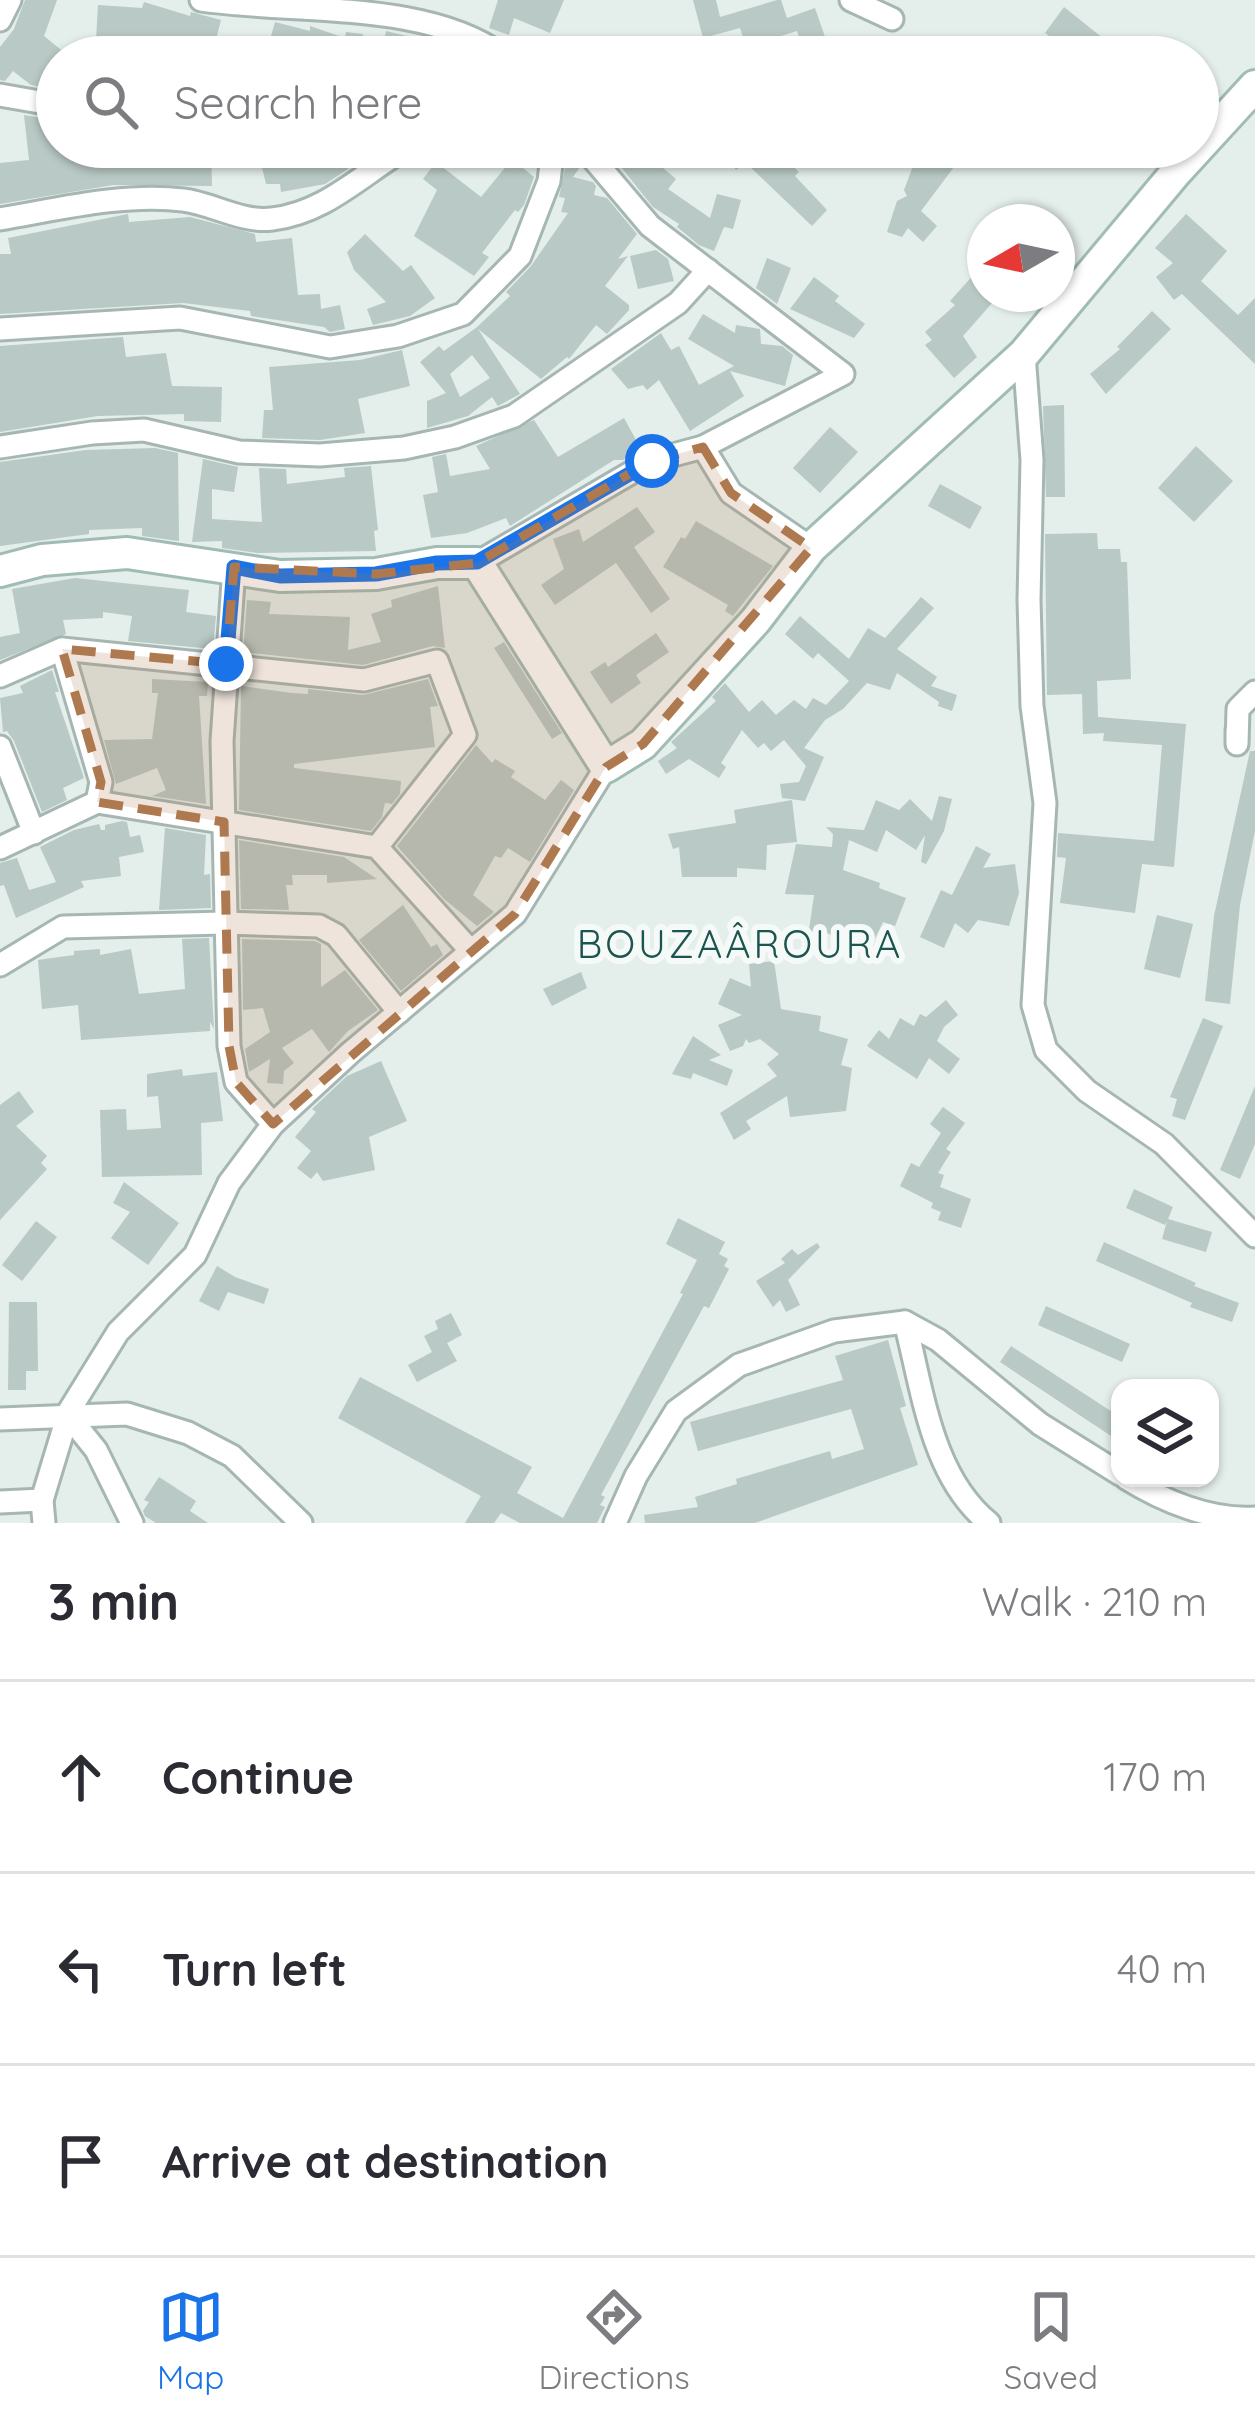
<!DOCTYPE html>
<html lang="en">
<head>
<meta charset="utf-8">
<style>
  body { margin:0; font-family:Quicksand,sans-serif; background:#f7f7f7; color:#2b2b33 }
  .controls { position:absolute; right:36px; bottom:36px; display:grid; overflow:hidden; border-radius:24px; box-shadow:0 3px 9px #0004 }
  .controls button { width:108px; height:108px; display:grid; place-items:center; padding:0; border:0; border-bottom:3px solid #e1e1e2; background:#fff; color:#2b2b33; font:60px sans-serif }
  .compass { position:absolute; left:967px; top:204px; width:108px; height:108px; border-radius:50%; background:#fff; box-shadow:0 3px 9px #0004; rotate:261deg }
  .stop { position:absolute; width:36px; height:36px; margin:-27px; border:9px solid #1a73e8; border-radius:50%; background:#fff }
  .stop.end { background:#1a73e8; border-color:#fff; box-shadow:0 3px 12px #0008 }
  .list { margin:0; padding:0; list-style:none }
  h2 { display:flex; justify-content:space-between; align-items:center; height:156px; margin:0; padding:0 48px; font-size:51px }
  h2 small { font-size:39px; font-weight:400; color:#7c7c81 }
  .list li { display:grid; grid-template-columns:78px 1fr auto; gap:36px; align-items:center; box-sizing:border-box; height:192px; padding:0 48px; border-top:3px solid #e1e1e2 }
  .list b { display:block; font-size:45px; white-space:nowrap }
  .list em { font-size:39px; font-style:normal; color:#7c7c81 }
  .icon { flex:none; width:66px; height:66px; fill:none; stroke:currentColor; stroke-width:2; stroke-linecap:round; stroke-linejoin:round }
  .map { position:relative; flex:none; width:1255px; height:1523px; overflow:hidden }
  .search { position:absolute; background:#fff; box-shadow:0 3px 9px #0004; left:36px; right:36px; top:36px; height:132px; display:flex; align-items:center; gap:30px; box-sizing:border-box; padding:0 42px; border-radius:66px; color:#7c7c81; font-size:45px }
  .sheet { height:732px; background:#fff }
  nav { display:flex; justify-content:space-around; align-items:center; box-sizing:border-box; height:168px; border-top:3px solid #e1e1e2; background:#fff; font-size:33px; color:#7c7c81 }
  nav a { display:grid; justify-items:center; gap:6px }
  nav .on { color:#1a73e8 }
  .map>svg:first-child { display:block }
</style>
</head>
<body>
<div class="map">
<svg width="1255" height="1523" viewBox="0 0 1255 1523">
  <rect width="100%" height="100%" fill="#e4eeeb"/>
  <g fill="#b9c9c5" fill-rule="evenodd">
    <path d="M 25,0 L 57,0 L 44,36 L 70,57 L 57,57 L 57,90 L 31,85 L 13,71 L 5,81 L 0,80 L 0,47 L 14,29 Z"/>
    <path d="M 498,0 L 564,0 L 550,33 L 514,18 L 509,35 L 489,28 Z"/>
    <path d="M 693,0 L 716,0 L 720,17 L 777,0 L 781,0 L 787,18 L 815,8 L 832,57 L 806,57 L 797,31 L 746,47 L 740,28 L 703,38 Z"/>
    <path d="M 144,2 L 190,16 L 191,12 L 221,20 L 212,55 L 165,42 L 161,54 L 125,42 L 123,57 L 95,57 L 98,5 L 142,8 Z"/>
    <path d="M 1064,7 L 1094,31 L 1127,57 L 1077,57 L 1045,33 Z"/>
    <path d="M 275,22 L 310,31 L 310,26 L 345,38 L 346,32 L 363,34 L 364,57 L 265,57 Z"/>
    <path d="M 386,31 L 448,46 L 445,57 L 381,57 Z"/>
    <path d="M 24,115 L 53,120 L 56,147 L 211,147 L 212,186 L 113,185 L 0,204 L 0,163 L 29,160 Z"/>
    <path d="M 257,147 L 300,147 L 302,155 L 338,147 L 348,169 L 325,184 L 281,192 L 280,184 L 266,184 Z"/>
    <path d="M 605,147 L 660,147 L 672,157 L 663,168 L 676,179 L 668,189 L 710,218 L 717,194 L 741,200 L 733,229 L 724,227 L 714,251 L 699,245 L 677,227 L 679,224 L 653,207 Z"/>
    <path d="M 720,147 L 773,147 L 799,172 L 795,176 L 827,210 L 812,226 L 746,163 L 736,170 Z"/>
    <path d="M 911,147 L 962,147 L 957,163 L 921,211 L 937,226 L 923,242 L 908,228 L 902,237 L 887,232 L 897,201 L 907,196 L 904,190 L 916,158 Z"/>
    <path d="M 512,159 L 534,177 L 524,205 L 518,212 L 515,210 L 482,253 L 489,257 L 474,276 L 414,236 L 437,190 L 423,179 L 436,162 L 481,197 Z"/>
    <path d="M 566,163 L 580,167 L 573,177 L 593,182 L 596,186 L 594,195 L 607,198 L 637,234 L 618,259 L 628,256 L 605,286 L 629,305 L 629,310 L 607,334 L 596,325 L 569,359 L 567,357 L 541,379 L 478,329 L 520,394 L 498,406 L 492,397 L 468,416 L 427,428 L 427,401 L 446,393 L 420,362 L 439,346 L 444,351 L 477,327 L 510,296 L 506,292 L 531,266 L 568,213 L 561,212 L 565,198 L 559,197 ZM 472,355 L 490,378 L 460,397 L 450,374 Z"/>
    <path d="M 128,214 L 129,222 L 190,217 L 255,234 L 256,242 L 292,238 L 298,295 L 320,294 L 321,309 L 340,305 L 345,329 L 330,332 L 324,327 L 251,316 L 250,311 L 183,303 L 0,314 L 0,254 L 11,254 L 8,238 Z"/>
    <path d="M 1186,214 L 1227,251 L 1201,281 L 1238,315 L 1255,298 L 1255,364 L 1182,294 L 1174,300 L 1156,277 L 1173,263 L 1155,248 Z"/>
    <path d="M 365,234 L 403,271 L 411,265 L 435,298 L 410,316 L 373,325 L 367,309 L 386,302 L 354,270 L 347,252 Z"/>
    <path d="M 656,250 L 668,259 L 674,281 L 638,289 L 630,256 Z"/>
    <path d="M 767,258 L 791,268 L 777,304 L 756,288 Z"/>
    <path d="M 985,262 L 985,294 L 1000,294 L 963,336 L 977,357 L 954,378 L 925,345 L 932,340 L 925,332 L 955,305 L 950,301 Z"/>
    <path d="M 814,277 L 839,296 L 835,301 L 865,324 L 854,338 L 790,309 Z"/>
    <path d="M 1152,311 L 1171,329 L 1106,394 L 1090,374 L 1120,349 L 1117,347 Z"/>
    <path d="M 703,314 L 735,333 L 736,325 L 760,329 L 761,344 L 782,346 L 793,355 L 785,386 L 730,371 L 744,396 L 690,431 L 659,380 L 647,390 L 643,385 L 628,389 L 611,369 L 661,333 L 671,350 L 679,346 L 699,385 L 734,366 L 688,339 Z"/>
    <path d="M 123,337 L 126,357 L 166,353 L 172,386 L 222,387 L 221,422 L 184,421 L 184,414 L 98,416 L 0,432 L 0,346 Z"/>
    <path d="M 402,350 L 410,386 L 358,399 L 365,433 L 320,440 L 262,438 L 264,410 L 273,410 L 269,367 L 360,360 Z"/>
    <path d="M 1064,405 L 1065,497 L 1046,497 L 1043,406 Z"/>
    <path d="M 624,418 L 641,449 L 623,460 L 614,460 L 510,526 L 506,518 L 467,533 L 431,538 L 423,495 L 438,492 L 432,457 L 446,454 L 450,476 L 490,469 L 476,446 L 534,420 L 558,457 Z"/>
    <path d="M 830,427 L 858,452 L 820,493 L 793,468 Z"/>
    <path d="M 1196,446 L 1233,481 L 1194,522 L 1158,488 Z"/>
    <path d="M 155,448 L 178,453 L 179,541 L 142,536 L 142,528 L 89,530 L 89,534 L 0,546 L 0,462 L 86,450 Z"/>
    <path d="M 203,459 L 238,467 L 234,492 L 212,489 L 212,519 L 262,522 L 259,468 L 286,469 L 287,484 L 345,477 L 344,468 L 371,466 L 378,530 L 374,531 L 376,551 L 257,553 L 222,548 L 222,541 L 192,542 Z"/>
    <path d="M 940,484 L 982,507 L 970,529 L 928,506 Z"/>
    <path d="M 637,507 L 655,532 L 634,547 L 670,599 L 651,613 L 616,563 L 555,605 L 541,585 L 564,569 L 553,539 L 579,529 L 583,542 Z"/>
    <path d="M 696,521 L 773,566 L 733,616 L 725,611 L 728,605 L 663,567 L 681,537 L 685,539 Z"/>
    <path d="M 1097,533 L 1098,549 L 1120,549 L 1121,562 L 1127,562 L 1131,679 L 1097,681 L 1098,717 L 1186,724 L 1174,867 L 1142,864 L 1135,913 L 1060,903 L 1066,858 L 1057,857 L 1058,833 L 1154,841 L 1162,745 L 1103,741 L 1104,733 L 1083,734 L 1082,694 L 1047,695 L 1045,534 Z"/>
    <path d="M 75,578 L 189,590 L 186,612 L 216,616 L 213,649 L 128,641 L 132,616 L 103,612 L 103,618 L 63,620 L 66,634 L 0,660 L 0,637 L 20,633 L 12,589 Z"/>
    <path d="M 438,586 L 445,648 L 433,646 L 363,665 L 243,652 L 247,600 L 271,602 L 269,614 L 350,617 L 348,650 L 381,642 L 371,614 L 392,607 L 391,600 Z"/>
    <path d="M 921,597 L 934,608 L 897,649 L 937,677 L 931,686 L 957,695 L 952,711 L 938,706 L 939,702 L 897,673 L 890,690 L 867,683 L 843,709 L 825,720 L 804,748 L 824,757 L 805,801 L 782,798 L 780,784 L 799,782 L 806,766 L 784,740 L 771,751 L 764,743 L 758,748 L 742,730 L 721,763 L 726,767 L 719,778 L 689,759 L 666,774 L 658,761 L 677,748 L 671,742 L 716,701 L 712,697 L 725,683 L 749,712 L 762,700 L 776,715 L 794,700 L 806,709 L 813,698 L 826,705 L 849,681 L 818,653 L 813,659 L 785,634 L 800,616 L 849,659 L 868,628 L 885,638 Z"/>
    <path d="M 656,633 L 669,652 L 636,675 L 641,683 L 611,704 L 590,672 L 605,662 L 608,667 Z"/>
    <path d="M 504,642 L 562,733 L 552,739 L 494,648 Z"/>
    <path d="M 52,670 L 59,692 L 55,692 L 84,778 L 63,788 L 67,800 L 42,812 L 14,741 L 7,731 L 3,732 L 0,698 L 23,693 L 20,686 Z"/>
    <path d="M 152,679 L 208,682 L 207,696 L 199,696 L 206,804 L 152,796 L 166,790 L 157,768 L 116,784 L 104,740 L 152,739 L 158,693 L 152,693 Z"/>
    <path d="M 428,679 L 438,706 L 430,707 L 435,747 L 294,764 L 294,768 L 401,781 L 400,794 L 392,804 L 385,803 L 382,817 L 371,831 L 239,810 L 241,686 L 292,693 L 308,694 L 308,689 L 363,695 Z"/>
    <path d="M 476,745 L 492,763 L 495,759 L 515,771 L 511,777 L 545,800 L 561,780 L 574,790 L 530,862 L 508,848 L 501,858 L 495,856 L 473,895 L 494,912 L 477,926 L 444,899 L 397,846 Z"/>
    <path d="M 1250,751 L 1255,751 L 1255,831 L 1240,905 L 1230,1004 L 1205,1001 L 1214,916 Z"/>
    <path d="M 939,796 L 952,799 L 944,831 L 926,864 L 921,862 L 925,835 L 916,850 L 886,830 L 877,852 L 849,840 L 843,870 L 880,883 L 879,888 L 906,898 L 895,926 L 883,922 L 868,953 L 825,932 L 824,939 L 808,937 L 814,895 L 785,894 L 796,844 L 832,847 L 833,834 L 826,827 L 864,830 L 876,800 L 899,810 L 910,799 L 932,821 Z"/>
    <path d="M 792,800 L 797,842 L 767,845 L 766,870 L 737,868 L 737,877 L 682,877 L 679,847 L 673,849 L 668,834 L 736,823 L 734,810 Z"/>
    <path d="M 122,821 L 127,822 L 130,837 L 140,835 L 144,852 L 119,857 L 121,876 L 81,881 L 84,887 L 16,918 L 4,885 L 0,886 L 0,863 L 17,858 L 29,890 L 56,882 L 40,847 L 74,830 L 99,824 L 101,830 L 105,830 L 105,825 Z"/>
    <path d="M 165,828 L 206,835 L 204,875 L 210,874 L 211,908 L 159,910 Z"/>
    <path d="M 239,840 L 344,857 L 377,879 L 327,883 L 327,875 L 292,875 L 293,885 L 286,885 L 289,910 L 241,909 Z"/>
    <path d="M 976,846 L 991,854 L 983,868 L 1015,864 L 1019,893 L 1009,926 L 978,920 L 968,933 L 955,923 L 944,948 L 920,937 L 941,890 L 952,895 Z"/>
    <path d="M 403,905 L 431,947 L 437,944 L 443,955 L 401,991 L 359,940 Z"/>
    <path d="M 1157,915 L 1193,924 L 1180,978 L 1144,969 Z"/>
    <path d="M 209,938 L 214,1029 L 210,1022 L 210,1031 L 81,1040 L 78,1005 L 42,1009 L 38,960 L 74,955 L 74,951 L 100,949 L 100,955 L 131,949 L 139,994 L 185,989 L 182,939 Z"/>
    <path d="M 242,939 L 315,941 L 321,944 L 321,987 L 345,970 L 378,1010 L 348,1031 L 329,1052 L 312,1029 L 282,1048 L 294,1063 L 284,1071 L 283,1084 L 267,1083 L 270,1059 L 249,1072 L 245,1049 L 270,1032 L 263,1008 L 243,1010 Z"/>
    <path d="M 774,961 L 781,1009 L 821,1016 L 819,1031 L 848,1039 L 841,1065 L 852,1068 L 846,1111 L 790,1117 L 787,1096 L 746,1121 L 751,1129 L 734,1140 L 720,1113 L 777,1076 L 767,1064 L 779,1054 L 760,1039 L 749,1043 L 746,1039 L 743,1046 L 730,1051 L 718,1025 L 742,1015 L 718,1004 L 730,978 L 751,987 L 749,964 Z"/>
    <path d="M 581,972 L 587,988 L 552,1006 L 543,989 Z"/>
    <path d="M 946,1000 L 958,1015 L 944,1027 L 937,1041 L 960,1059 L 949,1074 L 929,1058 L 917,1079 L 867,1046 L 879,1030 L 889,1039 L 900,1018 L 914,1026 L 920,1014 L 926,1017 Z"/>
    <path d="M 1203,1018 L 1223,1026 L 1185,1120 L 1172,1116 L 1177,1099 L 1170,1097 Z"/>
    <path d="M 693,1036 L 721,1055 L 709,1060 L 733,1070 L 727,1086 L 693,1073 L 691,1079 L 672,1074 Z"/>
    <path d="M 381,1061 L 407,1121 L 369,1137 L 375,1170 L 323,1181 L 317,1172 L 311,1179 L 297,1168 L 311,1151 L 295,1137 L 316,1112 L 312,1109 L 347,1076 Z"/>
    <path d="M 182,1069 L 183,1076 L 217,1072 L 223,1121 L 201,1123 L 202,1175 L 102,1177 L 100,1110 L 126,1109 L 127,1130 L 161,1128 L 158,1096 L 147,1097 L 147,1074 Z"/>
    <path d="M 1255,1086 L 1255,1144 L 1240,1179 L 1220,1170 Z"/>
    <path d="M 19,1091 L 34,1112 L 16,1126 L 47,1156 L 41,1163 L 47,1169 L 0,1220 L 0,1105 Z"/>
    <path d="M 943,1107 L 965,1123 L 946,1149 L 951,1152 L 938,1173 L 944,1175 L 940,1187 L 971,1199 L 961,1228 L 938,1220 L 941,1212 L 931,1208 L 933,1203 L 900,1186 L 911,1163 L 919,1167 L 941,1133 L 930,1124 Z"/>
    <path d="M 124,1182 L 179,1223 L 148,1265 L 111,1238 L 130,1212 L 113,1203 Z"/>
    <path d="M 1134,1189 L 1173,1207 L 1168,1219 L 1212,1232 L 1206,1252 L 1162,1239 L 1167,1221 L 1165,1225 L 1126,1208 Z"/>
    <path d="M 678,1218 L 725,1242 L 719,1254 L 728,1259 L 724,1266 L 729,1269 L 709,1308 L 704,1306 L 601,1495 L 605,1497 L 600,1505 L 605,1507 L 597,1523 L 520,1523 L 501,1513 L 494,1523 L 465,1523 L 481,1496 L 338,1418 L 360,1377 L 532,1467 L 517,1493 L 563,1518 L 683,1294 L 680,1293 L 697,1260 L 666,1244 Z"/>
    <path d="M 36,1221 L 57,1237 L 22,1281 L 2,1265 Z"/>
    <path d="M 1104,1242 L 1196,1283 L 1194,1286 L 1239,1303 L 1232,1322 L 1190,1307 L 1192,1303 L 1096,1261 Z"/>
    <path d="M 817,1243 L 820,1247 L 788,1280 L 800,1305 L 786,1312 L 780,1300 L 773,1307 L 756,1281 L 785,1263 L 781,1259 L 792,1249 L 798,1255 Z"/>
    <path d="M 217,1266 L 235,1277 L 269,1289 L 264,1304 L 228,1292 L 219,1311 L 199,1301 Z"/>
    <path d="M 9,1302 L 37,1302 L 38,1371 L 26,1371 L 26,1390 L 8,1390 Z"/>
    <path d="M 1046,1306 L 1130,1344 L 1122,1362 L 1038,1325 Z"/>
    <path d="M 451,1313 L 462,1335 L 447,1343 L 457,1361 L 417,1382 L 408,1365 L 432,1352 L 424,1336 L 438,1329 L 435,1321 Z"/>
    <path d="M 888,1340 L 906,1406 L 900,1408 L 918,1465 L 755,1523 L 645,1523 L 644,1515 L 698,1507 L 695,1497 L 737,1484 L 736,1479 L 830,1451 L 832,1459 L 864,1449 L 851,1409 L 698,1451 L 690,1422 L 843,1380 L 835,1356 Z"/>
    <path d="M 1011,1346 L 1120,1417 L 1120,1442 L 1000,1362 Z"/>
    <path d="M 159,1477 L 196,1501 L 190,1511 L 208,1523 L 156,1523 L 145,1516 L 143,1511 L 149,1502 L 144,1500 Z"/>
  </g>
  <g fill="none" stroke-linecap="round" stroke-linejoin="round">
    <defs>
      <g id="street">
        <path d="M 201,0 C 299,14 428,0 504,57"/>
        <path d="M 851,0 L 892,19"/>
        <path d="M 0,20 L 10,0"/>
        <path d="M 0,95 L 57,105"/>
        <path d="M 353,147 L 385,158"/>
        <path d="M 583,147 L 650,226 L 843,374 L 703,447"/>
        <path d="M 0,219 C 59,209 123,193 183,200 C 211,203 242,223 272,219 C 326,213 363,173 408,147"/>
        <path d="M 0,329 L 180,318 L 330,347 L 398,336 L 463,314 L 520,256 L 549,181 L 553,147"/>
        <path d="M 1024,354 L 1032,460 L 1029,600 L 1032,706 L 1045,803 L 1033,1005 L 1046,1050 L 1087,1091 L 1164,1144 L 1255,1236"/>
        <path d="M 0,447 L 92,433 L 144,430 L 239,452 L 320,455 L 404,448 L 455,437 L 514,416 L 678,303 L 708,270"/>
        <path d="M 477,563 L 651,461 L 703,447 L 731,493 L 811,548"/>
        <path d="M 234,567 L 222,741 L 229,1046 L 236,1082 L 273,1124"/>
        <path d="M 62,649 L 101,782 L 97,802"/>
        <path d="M 0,676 L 62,649 L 364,680 L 437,661 L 465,735 L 377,847"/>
        <path d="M 1237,730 L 1237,744 L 1238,709 L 1255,692"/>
        <path d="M 0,747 L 34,833"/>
        <path d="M 0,848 L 97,802 L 377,847 L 470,950"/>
        <path d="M 0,965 L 63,927 L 224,923 L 319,926 L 336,935 L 399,1012"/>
        <path d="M 905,1322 C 923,1391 931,1476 989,1523"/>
        <path d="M 67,1414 L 96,1450 L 132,1523"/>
        <path d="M 0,1419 L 127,1414 L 188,1433 L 232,1456 L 301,1523"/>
        <path d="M 1126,1478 C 1163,1501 1211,1521 1255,1518"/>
        <path d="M 0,1502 L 42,1500"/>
        <path d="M 44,1523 L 42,1500 L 69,1411 L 118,1332 L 195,1255 L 229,1183 L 273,1124 L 350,1053 L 515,914 L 606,767"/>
        <path d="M 615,1523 L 636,1476 L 676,1411 L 739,1365 L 834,1331 L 905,1322 L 938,1340 L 1040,1424 L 1120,1474"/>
      </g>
      <path id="secondary" d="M 0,571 L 42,560 L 127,553 L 280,576 L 376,574 L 437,563 L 477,563 L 606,767 L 643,744 L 756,620 L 811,548 L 1024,354 L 1177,171 L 1255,86"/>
    </defs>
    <use href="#street" stroke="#a6b7b3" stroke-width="27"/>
    <use href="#secondary" stroke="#a1bbb5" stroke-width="36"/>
    <use href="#street" stroke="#fff" stroke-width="21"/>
    <use href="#secondary" stroke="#fff" stroke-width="30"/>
  </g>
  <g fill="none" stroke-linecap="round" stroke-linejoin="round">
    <path stroke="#1a73e8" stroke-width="15" d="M 226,664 L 234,567 L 280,576 L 376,574 L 437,563 L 477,562 L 652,461"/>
  </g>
  <path fill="#ae794e" fill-opacity="0.2" stroke="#ae794e" stroke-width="9" stroke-dasharray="24 15" stroke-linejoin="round" d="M 703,447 L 731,493 L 811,548 L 643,744 L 606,767 L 515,914 L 273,1124 L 236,1082 L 229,1046 L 224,822 L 97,802 L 101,782 L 62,649 L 226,664 L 234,567 L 376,574 L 477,563 L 651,461 Z"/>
  <g text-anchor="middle" stroke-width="12" stroke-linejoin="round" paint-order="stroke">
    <g font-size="39" letter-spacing="3" fill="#1c554f" stroke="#f5faf8">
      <text x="740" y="958">BOUZAÂROURA</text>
    </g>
  </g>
</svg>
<div class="controls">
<button><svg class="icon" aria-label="layers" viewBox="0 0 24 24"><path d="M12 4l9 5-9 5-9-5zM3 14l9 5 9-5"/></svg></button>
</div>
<svg class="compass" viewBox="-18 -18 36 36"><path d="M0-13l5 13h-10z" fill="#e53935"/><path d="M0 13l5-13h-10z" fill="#7c7c81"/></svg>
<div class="stop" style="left:652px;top:461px"></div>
<div class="stop end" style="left:226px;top:664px"></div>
<div class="search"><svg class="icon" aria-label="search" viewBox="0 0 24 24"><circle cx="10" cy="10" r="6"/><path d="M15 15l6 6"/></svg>Search here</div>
</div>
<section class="sheet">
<h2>3 min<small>Walk · 210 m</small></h2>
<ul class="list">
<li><svg class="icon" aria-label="ahead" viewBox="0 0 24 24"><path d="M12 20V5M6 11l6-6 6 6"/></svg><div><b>Continue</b></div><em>170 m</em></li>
<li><svg class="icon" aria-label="left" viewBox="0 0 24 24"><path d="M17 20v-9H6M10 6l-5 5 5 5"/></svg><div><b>Turn left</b></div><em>40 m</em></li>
<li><svg class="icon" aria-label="arrive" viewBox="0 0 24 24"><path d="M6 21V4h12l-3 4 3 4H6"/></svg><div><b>Arrive at destination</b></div></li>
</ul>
</section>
<nav>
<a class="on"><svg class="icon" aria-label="map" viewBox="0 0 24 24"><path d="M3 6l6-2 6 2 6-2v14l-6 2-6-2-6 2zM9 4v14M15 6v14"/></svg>Map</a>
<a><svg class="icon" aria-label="directions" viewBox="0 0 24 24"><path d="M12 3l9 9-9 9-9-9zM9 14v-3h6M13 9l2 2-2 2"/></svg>Directions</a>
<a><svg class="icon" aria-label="saved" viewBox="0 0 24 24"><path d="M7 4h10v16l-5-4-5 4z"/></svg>Saved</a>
</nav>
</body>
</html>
